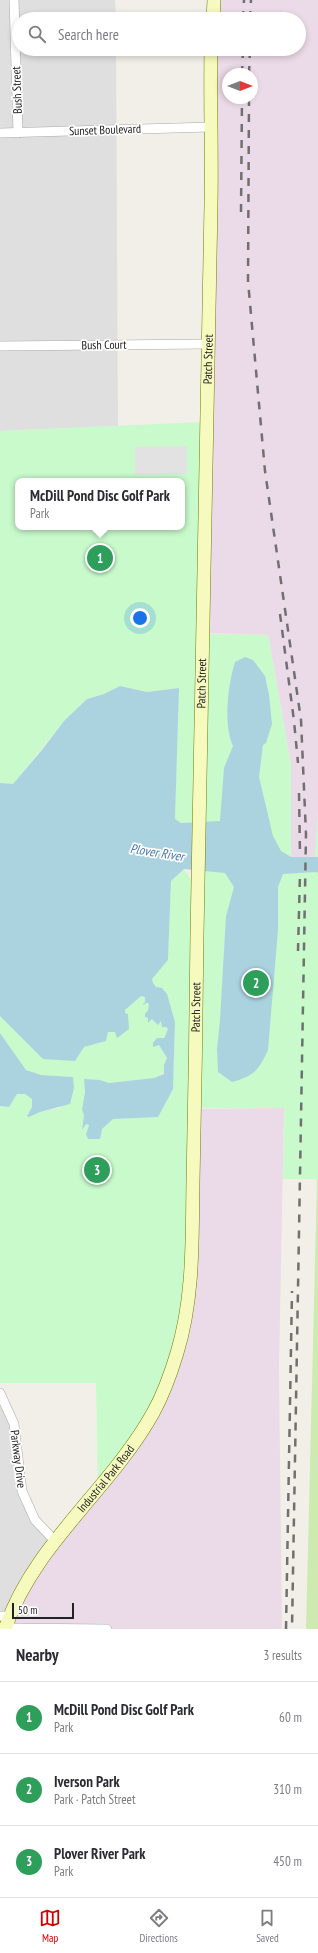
<!DOCTYPE html>
<html lang="en">
<head>
<meta charset="utf-8">
<style>
  body { margin:0; font-family:"PT Sans Narrow",sans-serif; background:#f2f2f3; color:#2b2b33 }
  .compass { position:absolute; left:222px; top:68px; width:36px; height:36px; border-radius:50%; background:#fff; box-shadow:0 2px 6px #0003; rotate:90deg }
  .scale { position:absolute; left:12px; bottom:10px; width:62px; box-sizing:border-box; padding-left:4px; border:2px solid #222; border-top:0; font-size:11px; line-height:14px; white-space:nowrap; color:#222; -webkit-text-stroke:3px #fff; paint-order:stroke }
  .you { position:absolute; left:140px; top:618px; width:14px; height:14px; margin:-10px; border:3px solid #fff; border-radius:50%; background:#1a73e8; box-shadow:0 0 0 6px #1a73e833 }
  .badge { display:grid; place-items:center; width:26px; height:26px; border-radius:50%; background:#d40000; color:#fff; font-size:13px; font-weight:700 }
  .pin { position:absolute; translate:-50% -50%; border:2px solid #fff; box-shadow:0 1px 4px #0006 }
  .popup { position:absolute; left:15px; top:478px; width:170px; height:52px; box-sizing:border-box; display:grid; place-content:center; border-radius:8px; background:#fff; filter:drop-shadow(0 1px 3px #0005); font-size:13px; white-space:nowrap; color:#7c7c81 }
  .popup b { font-size:15px; color:#2b2b33 }
  .popup::after { content:''; position:absolute; left:50%; top:100%; margin-left:-8px; border:8px solid transparent; border-top-color:#fff }
  .list { margin:0; padding:0; list-style:none }
  h2 { display:flex; justify-content:space-between; align-items:center; height:52px; margin:0; padding:0 16px; font-size:17px }
  h2 small { font-size:13px; font-weight:400; color:#7c7c81 }
  .list li { display:grid; grid-template-columns:26px 1fr auto; gap:12px; align-items:center; box-sizing:border-box; height:72px; padding:0 16px; border-top:1px solid #e1e1e2 }
  .list b { display:block; font-size:15px; white-space:nowrap }
  .list p { margin:0; font-size:13px; white-space:nowrap; color:#7c7c81 }
  .list em { font-size:13px; font-style:normal; color:#7c7c81 }
  .icon { flex:none; width:22px; height:22px; fill:none; stroke:currentColor; stroke-width:2; stroke-linecap:round; stroke-linejoin:round }
  .map { position:relative; flex:none; width:318px; height:1629px; overflow:hidden }
  .search { position:absolute; background:#fff; box-shadow:0 2px 6px #0003; left:12px; right:12px; top:12px; height:44px; display:flex; align-items:center; gap:10px; box-sizing:border-box; padding:0 14px; border-radius:22px; color:#7c7c81; font-size:15px }
  .sheet { height:268px; background:#fff }
  nav { display:flex; justify-content:space-around; align-items:center; box-sizing:border-box; height:56px; border-top:1px solid #e1e1e2; background:#fff; font-size:11px; color:#7c7c81 }
  nav a { display:grid; justify-items:center; gap:2px }
  nav .on { color:#d40000 }
  .map>svg:first-child { display:block }
</style>
</head>
<body>
<div class="map">
<svg width="318" height="1629" viewBox="0 0 318 1629">
  <rect width="100%" height="100%" fill="#f2efe9"/>
  <g fill="#e0dfdf">
    <path d="M 0,0 L 115,0 L 116,19 L 19,19 L 19,49 L 116,49 L 118,426 L 0,431 Z"/>
    <path d="M 0,1394 L 14,1424 L 22,1491 L 35,1520 L 55,1541 L 0,1629 Z"/>
  </g>
  <g fill="#ebdbe8" fill-rule="evenodd">
    <path d="M 214,0 L 318,0 L 318,813 L 315,857 L 291,857 L 291,764 L 268,635 L 203,633 L 211,49 L 299,49 L 299,19 L 213,19 ZM 228,74 L 252,74 L 252,98 L 228,98 Z"/>
    <path d="M 284,1108 L 279,1369 L 282,1629 L 3,1629 L 9,1616 L 98,1488 L 195,1109 Z"/>
  </g>
  <path fill="#cdebb0" d="M 317,1179 L 318,1179 L 318,1629 L 306,1629 Z"/>
  <path fill="#c8facc" fill-rule="evenodd" d="M 203,422 L 199,634 L 268,635 L 291,764 L 291,857 L 315,857 L 318,813 L 318,1179 L 283,1179 L 284,1108 L 195,1108 L 191,1280 L 167,1384 L 98,1488 L 96,1383 L 0,1383 L 0,1106 L 9,1107 L 17,1094 L 25,1094 L 32,1098 L 32,1107 L 27,1115 L 29,1117 L 40,1112 L 60,1108 L 72,1077 L 41,1075 L 26,1070 L 0,1033 L 0,1016 L 6,1021 L 84,1047 L 106,1041 L 108,1032 L 115,1032 L 117,1037 L 128,1020 L 128,1014 L 125,1013 L 125,1010 L 141,996 L 145,997 L 145,1002 L 144,1004 L 149,1004 L 149,1022 L 152,1019 L 159,1022 L 161,1021 L 168,1029 L 159,1045 L 167,1059 L 164,1065 L 164,1073 L 154,1078 L 109,1083 L 100,1080 L 84,1080 L 85,1092 L 82,1110 L 84,1115 L 82,1129 L 86,1124 L 89,1125 L 86,1134 L 102,1129 L 113,1119 L 158,1116 L 173,1089 L 175,1022 L 162,988 L 156,987 L 152,983 L 152,979 L 168,960 L 171,881 L 184,869 L 194,884 L 194,822 L 181,823 L 175,819 L 179,688 L 147,692 L 120,686 L 104,694 L 87,699 L 64,721 L 13,784 L 0,783 L 0,431 ZM 18,481 L 182,481 L 182,527 L 18,527 Z"/>
  <path fill="#e2e2e2" d="M 187,446 L 187,474 L 135,475 L 135,447 Z"/>
  <g fill="#aad3df">
    <path d="M 245,657 L 253,660 L 265,676 L 269,695 L 272,724 L 266,743 L 263,745 L 259,777 L 273,836 L 281,851 L 291,857 L 318,857 L 318,873 L 316,872 L 283,874 L 278,887 L 278,930 L 268,1050 C 258,1071 255,1075 232,1082 L 218,1072 L 217,1049 L 220,1020 L 226,916 L 234,887 L 225,873 L 184,869 L 171,881 L 168,960 L 152,979 L 153,983 L 156,987 L 162,988 L 167,994 L 175,1022 L 173,1089 L 158,1117 L 113,1119 L 102,1129 L 100,1139 L 88,1139 L 86,1134 L 89,1125 L 86,1124 L 82,1130 L 84,1115 L 82,1110 L 85,1092 L 84,1079 L 100,1080 L 109,1083 L 154,1078 L 164,1074 L 164,1065 L 167,1058 L 159,1045 L 153,1047 L 153,1043 L 157,1038 L 164,1038 L 168,1029 L 166,1027 L 162,1027 L 161,1021 L 158,1025 L 152,1019 L 148,1023 L 148,1018 L 145,1017 L 145,1014 L 148,1010 L 149,1004 L 147,1003 L 142,1005 L 145,1002 L 145,997 L 141,996 L 125,1010 L 125,1013 L 128,1014 L 129,1029 L 117,1038 L 115,1032 L 108,1032 L 106,1041 L 84,1047 L 75,1061 L 43,1059 L 0,1016 L 0,783 L 13,784 L 41,751 L 64,721 L 87,699 L 104,694 L 120,686 L 147,692 L 179,688 L 175,819 L 181,823 L 220,821 L 224,768 L 233,746 C 223,725 228,684 235,662 Z"/>
    <path d="M 0,1033 L 26,1070 L 41,1075 L 73,1077 L 74,1088 L 70,1104 L 40,1112 L 29,1117 L 27,1116 L 32,1107 L 32,1099 L 25,1094 L 17,1094 L 9,1107 L 0,1106 Z"/>
  </g>
  <g fill="none" stroke-linecap="round" stroke-linejoin="round">
    <defs>
      <g id="street">
        <path d="M 14,0 L 18,133"/>
        <path d="M 0,133 L 210,127"/>
        <path d="M 0,346 L 209,344"/>
        <path d="M 0,1393 L 14,1424 L 22,1491 L 35,1520 L 55,1541"/>
        <path d="M 0,1616 L 9,1616"/>
        <path d="M 5,1628 L 107,1629"/>
      </g>
      <g id="secondary">
        <path d="M 213,19 L 214,0"/>
        <path id="s1" d="M 5,1629 C 33,1545 110,1490 153,1413 C 163,1395 171,1373 177,1353 C 194,1297 192,1239 193,1182 C 195,1100 196,1017 197,935 C 201,692 207,448 211,205 C 212,153 210,101 211,49"/>
      </g>
    </defs>
    <use href="#street" stroke="#a9a9a9" stroke-width="10"/>
    <use href="#secondary" stroke="#707d05" stroke-width="14"/>
    <use href="#street" stroke="#fff" stroke-width="9"/>
    <use href="#secondary" stroke="#f7fabf" stroke-width="13"/>
    <g stroke="#707070" stroke-width="2.5" stroke-dasharray="8 8" stroke-linecap="butt">
      <path d="M 243,19 L 244,0"/>
      <path d="M 250,19 L 251,0"/>
      <path d="M 242,74 L 243,49"/>
      <path d="M 249,74 L 250,49"/>
      <path d="M 249,98 L 248,281 L 265,471 L 301,720 L 306,834 L 292,1629"/>
      <path d="M 241,212 L 242,98"/>
      <path d="M 280,614 L 294,721 L 298,763"/>
      <path d="M 299,793 L 300,855"/>
      <path d="M 298,951 L 300,873"/>
      <path d="M 286,1629 L 292,1291"/>
    </g>
  </g>
  <g text-anchor="middle" stroke-width="3.5" stroke-linejoin="round" paint-order="stroke">
    <g font-size="12" fill="#222" stroke="#fff">
      <text transform="translate(17 90) rotate(-92)" y="4">Bush Street</text>
      <text transform="translate(105 130) rotate(-2)" y="4">Sunset Boulevard</text>
      <text transform="translate(104 345) rotate(-1)" y="4">Bush Court</text>
      <text dy="4" stroke="none"><textPath href="#s1" startOffset="1323">Patch Street</textPath></text>
      <text dy="4" stroke="none"><textPath href="#s1" startOffset="999">Patch Street</textPath></text>
      <text dy="4" stroke="none"><textPath href="#s1" startOffset="675">Patch Street</textPath></text>
      <text transform="translate(18 1459) rotate(83)" y="4">Parkway Drive</text>
      <text dy="4" stroke="none"><textPath href="#s1" startOffset="182">Industrial Park Road</textPath></text>
    </g>
    <g font-size="13" font-style="italic" fill="#4a7aab" stroke="#fff">
      <text transform="translate(157 852) rotate(9)" y="5">Plover River</text>
    </g>
  </g>
</svg>
<svg class="compass" viewBox="-18 -18 36 36"><path d="M0-13l5 13h-10z" fill="#e53935"/><path d="M0 13l5-13h-10z" fill="#7c7c81"/></svg>
<div class="scale">50 m</div>
<div class="you"></div>
<div class="pin badge" style="left:100px;top:558px;background:#2e9e5b">1</div>
<div class="popup"><b>McDill Pond Disc Golf Park</b>Park</div>
<div class="pin badge" style="left:256px;top:983px;background:#2e9e5b">2</div>
<div class="pin badge" style="left:97px;top:1170px;background:#2e9e5b">3</div>
<div class="search"><svg class="icon" aria-label="search" viewBox="0 0 24 24"><circle cx="10" cy="10" r="6"/><path d="M15 15l6 6"/></svg>Search here</div>
</div>
<section class="sheet">
<h2>Nearby<small>3 results</small></h2>
<ul class="list">
<li><span class="badge" style="background:#2e9e5b">1</span><div><b>McDill Pond Disc Golf Park</b><p>Park</p></div><em>60 m</em></li>
<li><span class="badge" style="background:#2e9e5b">2</span><div><b>Iverson Park</b><p>Park · Patch Street</p></div><em>310 m</em></li>
<li><span class="badge" style="background:#2e9e5b">3</span><div><b>Plover River Park</b><p>Park</p></div><em>450 m</em></li>
</ul>
</section>
<nav>
<a class="on"><svg class="icon" aria-label="map" viewBox="0 0 24 24"><path d="M3 6l6-2 6 2 6-2v14l-6 2-6-2-6 2zM9 4v14M15 6v14"/></svg>Map</a>
<a><svg class="icon" aria-label="directions" viewBox="0 0 24 24"><path d="M12 3l9 9-9 9-9-9zM9 14v-3h6M13 9l2 2-2 2"/></svg>Directions</a>
<a><svg class="icon" aria-label="saved" viewBox="0 0 24 24"><path d="M7 4h10v16l-5-4-5 4z"/></svg>Saved</a>
</nav>
</body>
</html>
